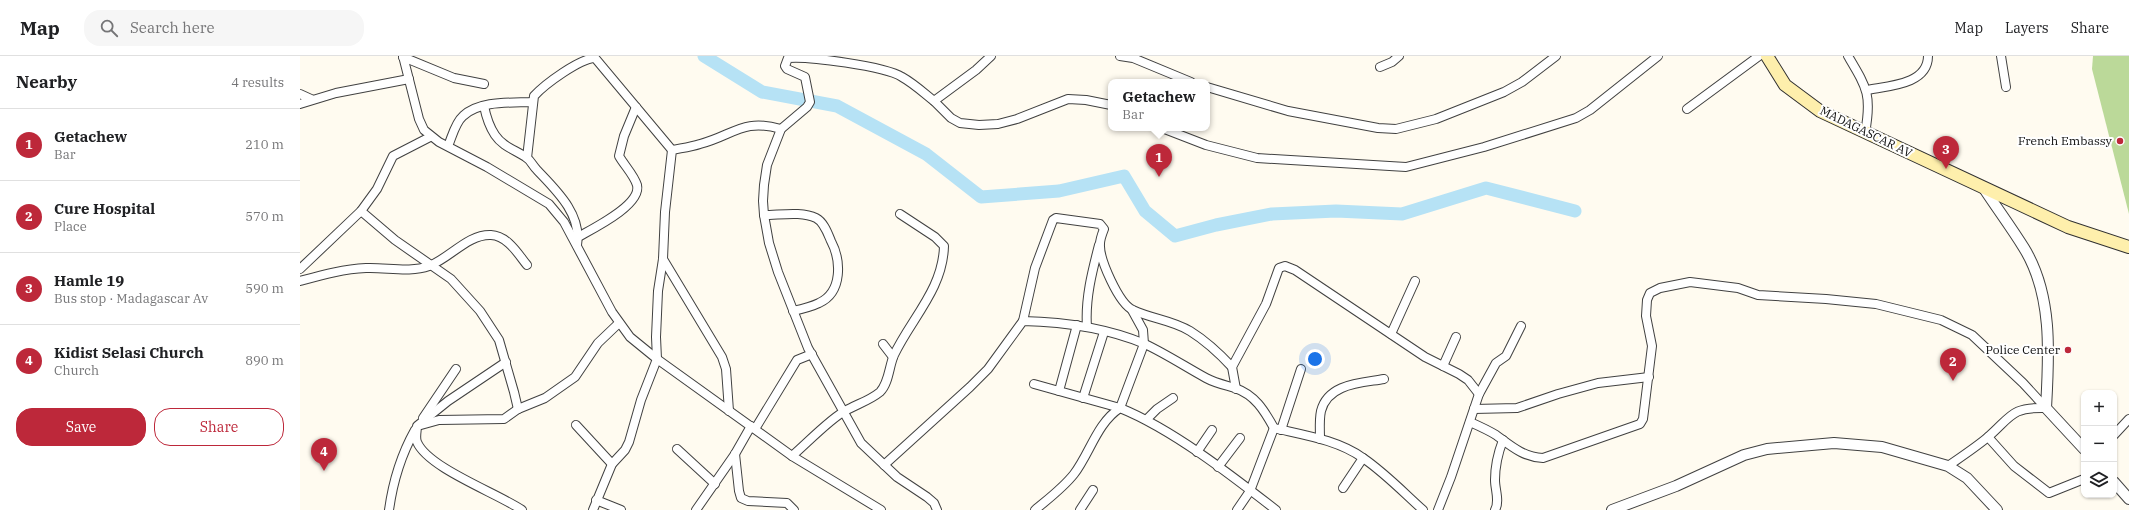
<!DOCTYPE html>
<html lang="en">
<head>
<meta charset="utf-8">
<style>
  body { margin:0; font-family:"IBM Plex Serif",serif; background:#f6f6f6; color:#202124 }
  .controls { position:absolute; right:12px; bottom:12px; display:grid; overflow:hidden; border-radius:8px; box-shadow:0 1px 3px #0004 }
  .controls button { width:36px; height:36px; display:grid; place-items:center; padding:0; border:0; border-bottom:1px solid #e0e0e0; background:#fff; color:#202124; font:20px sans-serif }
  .you { position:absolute; left:1015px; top:303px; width:14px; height:14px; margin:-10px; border:3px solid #fff; border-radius:50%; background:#1a73e8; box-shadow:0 0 0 6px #1a73e833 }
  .badge { display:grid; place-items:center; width:26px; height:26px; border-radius:50%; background:#bd283a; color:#fff; font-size:13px; font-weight:700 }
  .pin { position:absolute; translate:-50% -33px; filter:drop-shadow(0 1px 2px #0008) }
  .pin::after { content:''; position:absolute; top:21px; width:14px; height:12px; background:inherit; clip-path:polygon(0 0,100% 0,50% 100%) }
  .popup { position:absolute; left:808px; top:23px; width:102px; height:52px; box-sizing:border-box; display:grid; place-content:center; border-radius:8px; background:#fff; filter:drop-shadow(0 1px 3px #0005); font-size:13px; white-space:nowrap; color:#757577 }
  .popup b { font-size:15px; color:#202124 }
  .popup::after { content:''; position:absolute; left:50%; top:100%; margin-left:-8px; border:8px solid transparent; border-top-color:#fff }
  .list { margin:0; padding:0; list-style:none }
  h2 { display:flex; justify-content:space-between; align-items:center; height:52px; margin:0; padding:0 16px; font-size:17px }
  h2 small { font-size:13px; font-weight:400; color:#757577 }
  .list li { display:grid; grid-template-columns:26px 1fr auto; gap:12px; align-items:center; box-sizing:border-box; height:72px; padding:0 16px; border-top:1px solid #e0e0e0 }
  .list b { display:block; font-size:15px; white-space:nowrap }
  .list p { margin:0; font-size:13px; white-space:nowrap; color:#757577 }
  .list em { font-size:13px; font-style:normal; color:#757577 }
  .actions { display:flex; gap:8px; padding:12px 16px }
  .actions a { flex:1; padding:9px 0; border:1px solid #bd283a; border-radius:16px; text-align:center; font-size:14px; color:#bd283a }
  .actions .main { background:#bd283a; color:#fff }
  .icon { flex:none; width:22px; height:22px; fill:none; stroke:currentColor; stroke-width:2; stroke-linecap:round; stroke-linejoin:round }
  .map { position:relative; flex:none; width:1829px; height:454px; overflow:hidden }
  header { display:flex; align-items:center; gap:24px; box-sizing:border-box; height:56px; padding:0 20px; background:#fff; border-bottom:1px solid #e0e0e0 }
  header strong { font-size:19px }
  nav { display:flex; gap:22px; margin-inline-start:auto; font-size:14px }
  .search { width:280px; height:36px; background:#f6f6f6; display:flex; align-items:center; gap:10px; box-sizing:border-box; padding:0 14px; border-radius:16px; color:#757577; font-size:15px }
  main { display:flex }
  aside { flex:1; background:#fff }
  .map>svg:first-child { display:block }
</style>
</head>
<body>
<header>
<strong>Map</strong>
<div class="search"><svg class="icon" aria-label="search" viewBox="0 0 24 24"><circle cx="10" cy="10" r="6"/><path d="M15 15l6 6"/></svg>Search here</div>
<nav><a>Map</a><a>Layers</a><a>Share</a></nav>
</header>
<main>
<aside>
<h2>Nearby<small>4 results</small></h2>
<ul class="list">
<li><span class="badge">1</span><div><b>Getachew</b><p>Bar</p></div><em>210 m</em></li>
<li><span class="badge">2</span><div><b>Cure Hospital</b><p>Place</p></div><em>570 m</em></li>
<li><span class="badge">3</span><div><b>Hamle 19</b><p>Bus stop · Madagascar Av</p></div><em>590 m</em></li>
<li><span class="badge">4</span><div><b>Kidist Selasi Church</b><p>Church</p></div><em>890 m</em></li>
</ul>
<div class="actions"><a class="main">Save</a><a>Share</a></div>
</aside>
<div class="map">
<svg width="1829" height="454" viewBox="0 0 1829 454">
  <rect width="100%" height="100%" fill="#fffbf0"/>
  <path fill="#bbd999" d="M 1793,0 L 1829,0 L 1829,158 L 1792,13 Z"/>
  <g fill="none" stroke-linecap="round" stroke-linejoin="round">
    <path stroke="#b6e2f5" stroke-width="13" d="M 404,0 L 462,36 L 537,50 L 626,98 L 681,141 L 759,135 L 824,120 L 845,155 L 875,180 L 916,169 L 972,158 L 1036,155 L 1102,158 L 1186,132 L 1275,155"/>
    <defs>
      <g id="minor">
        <path d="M 103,0 L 119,63 L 124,74 L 139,86 L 187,111 L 249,148 L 264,166 L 312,256 L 330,281 L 357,303 L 492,400 L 581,454"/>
        <path d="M 691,0 L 676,14 L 634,45 L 651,62 L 660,67 L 679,69 L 698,68 L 717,63 L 768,43 L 786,44 L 811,49"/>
        <path d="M 820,0 L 833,2 L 891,26"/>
        <path d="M 1548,0 C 1567,32 1572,39 1565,77"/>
        <path d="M 1701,0 L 1706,31"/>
        <path d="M 103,1 L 154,22 L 184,28"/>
        <path d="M 1080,11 L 1092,6 L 1099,0"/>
        <path d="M 907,31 L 988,55 L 1078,72 L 1096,73 L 1136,63 L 1204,36 L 1222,26 L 1256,0"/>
        <path d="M 1567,34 C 1587,30 1628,29 1628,0"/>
        <path d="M 0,38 L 11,43"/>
        <path d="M 634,45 C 624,37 613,27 602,21 C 585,10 507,0 488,2 L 485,10 L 487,13 L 505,21 L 510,46 L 507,51 L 481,73 L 467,109 L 464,129 L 463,145 L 464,159 L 469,187 L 478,216 L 508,292 L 561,387 L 597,421 L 627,441 L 634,447 L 637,454"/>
        <path d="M 0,48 L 36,37 L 109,23"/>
        <path d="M 184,50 C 186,60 189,70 195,79 C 203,91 216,94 227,102 C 231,105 233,110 237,114 C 256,134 282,158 277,189"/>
        <path d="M 1387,53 L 1459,0"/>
        <path d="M 862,72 L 906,89 L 957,102 L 1106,111 L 1184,91 L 1276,62 L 1290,54 L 1358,0"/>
        <path d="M 148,90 C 152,81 155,67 163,60 C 180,44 212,47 233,46"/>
        <path d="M 227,102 L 234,40 C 245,28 279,3 295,2 L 372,94"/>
        <path d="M 61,155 L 95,184 L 151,223 L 180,255 L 199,284 L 214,336 L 218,353"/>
        <path d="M 464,159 C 480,159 502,155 516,162 C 524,166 528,178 531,185 C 541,204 543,236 519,247 C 511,251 502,253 493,255"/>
        <path d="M 278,181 C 292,173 342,149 337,129 C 334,119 324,109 319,100 L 324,80 L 336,51"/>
        <path d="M 363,203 L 422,301 L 426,313 L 429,355"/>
        <path d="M 0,213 L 61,155 L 77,133 L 93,100 L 130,81"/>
        <path d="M 0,225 C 22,219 43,213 66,212 C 86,211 110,217 129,210 C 150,202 168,178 191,179 C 208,180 218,198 227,209"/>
        <path d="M 723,265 L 735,212 L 753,164 L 756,162 L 800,168 L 804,173 C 802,178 800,183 800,188 C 799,203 819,248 833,254 C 852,263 872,264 890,275 C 906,285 919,297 932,311"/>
        <path d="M 777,269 L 759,335 L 820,352 L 844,288 L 843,274 L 832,254"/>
        <path d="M 787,271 C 785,243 792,216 799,189"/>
        <path d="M 1091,278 L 1115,225"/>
        <path d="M 583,288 L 593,301"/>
        <path d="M 206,306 L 148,345 L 117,370 C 117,375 115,381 117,386 C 128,412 197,437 222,454"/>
        <path d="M 1143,310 L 1156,281"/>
        <path d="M 734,328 L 759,335"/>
        <path d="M 936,333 L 932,311 L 966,248 L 979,212 L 985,210 L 995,214 L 1125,301 L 1159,318 L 1168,324 L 1179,338"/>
        <path d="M 783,342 L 804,276"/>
        <path d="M 1174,353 L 1217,352 L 1258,338 L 1298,327 L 1349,321"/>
        <path d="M 123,362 L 156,313"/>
        <path d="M 847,363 L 857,353 L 873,342"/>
        <path d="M 1170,366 C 1179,370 1188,374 1196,379 C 1211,390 1223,401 1243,402 L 1340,368 L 1343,363 L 1352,290 L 1346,260 L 1347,244 L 1350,237 L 1360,232 L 1390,226 L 1438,232 L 1458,239 L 1526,243 L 1576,248 L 1641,264 L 1672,279 L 1723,327 L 1746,352"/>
        <path d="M 121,369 L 139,364 L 204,363 L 218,353 L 245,342 L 275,321 L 298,287 L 319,267"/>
        <path d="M 276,369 L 312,408"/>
        <path d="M 455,373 L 497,304 L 512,298"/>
        <path d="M 981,374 L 1001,313"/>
        <path d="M 1814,379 L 1829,363"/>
        <path d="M 1688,381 L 1714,410 L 1749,437 L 1784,423"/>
        <path d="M 1020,383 C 1020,374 1019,364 1021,355 C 1028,327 1062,327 1084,323"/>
        <path d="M 377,393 L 415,428"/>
        <path d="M 897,396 L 912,374"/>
        <path d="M 435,398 L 439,435 L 441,442 L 448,445 L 487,447 L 494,454"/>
        <path d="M 492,400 C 506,388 531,362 545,355 C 557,348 569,345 580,336 C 589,327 589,310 594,299 C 611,263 643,233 644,190 L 635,181 L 600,158"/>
        <path d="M 584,409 L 670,331 L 688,313 L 723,265 C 764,266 807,272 845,288 C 866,298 886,311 906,322 C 915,327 925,329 935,332 C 955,339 964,354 974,372 C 1004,379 1038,384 1063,402 C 1085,417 1104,437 1123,454"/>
        <path d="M 1648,410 C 1661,401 1676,391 1688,381 C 1712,360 1711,351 1746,352"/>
        <path d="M 918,411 L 940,382"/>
        <path d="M 1043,432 L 1063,402"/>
        <path d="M 296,444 L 321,454"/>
        <path d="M 89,454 C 93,425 101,399 115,374"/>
        <path d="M 293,454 L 312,408 L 325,394 L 329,386 L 341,344 L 357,303 L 356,281 L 358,235 L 363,203 L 365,156 L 372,94 C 382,92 391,91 400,88 C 434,79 443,62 481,73"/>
        <path d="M 396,454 L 435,398 L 451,370"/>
        <path d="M 735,454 C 748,443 763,432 774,418 C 790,397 797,367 820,352 C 872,373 931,419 976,454"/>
        <path d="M 780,454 L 793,434"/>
        <path d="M 937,454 L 950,435 L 974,372"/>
        <path d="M 1138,454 L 1151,421 L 1179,338 L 1196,307 L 1206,300 L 1221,270"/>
        <path d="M 1195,454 C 1200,445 1195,434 1195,424 C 1195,410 1198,397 1203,384"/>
      </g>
      <g id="tertiary">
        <path d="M 1683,131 C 1696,151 1711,171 1724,192 C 1753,239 1749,299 1746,352 L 1784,393"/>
        <path d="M 1814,426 L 1829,443"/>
        <path d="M 1312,454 L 1376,430 L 1444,399 L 1467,393 L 1534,387 L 1582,391 L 1648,410 L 1667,422 L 1697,454"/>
      </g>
      <path id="secondary" d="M 1467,0 L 1485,29 L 1520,55 L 1768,171 L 1829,191"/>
    </defs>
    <use href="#minor" stroke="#414141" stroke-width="10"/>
    <use href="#tertiary" stroke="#414141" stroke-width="12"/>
    <use href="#secondary" stroke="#303030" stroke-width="14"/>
    <use href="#minor" stroke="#fff" stroke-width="8"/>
    <use href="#tertiary" stroke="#fff" stroke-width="10"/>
    <use href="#secondary" stroke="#feefac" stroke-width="12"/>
  </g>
  <g fill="#bd283a" stroke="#fff" stroke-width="1.5">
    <circle cx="1820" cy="85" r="4"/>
    <circle cx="1768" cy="294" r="4"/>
  </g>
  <g text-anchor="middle" stroke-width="4" stroke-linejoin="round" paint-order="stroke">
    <g font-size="12" fill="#0e0e0e" stroke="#fff">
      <text transform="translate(1566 76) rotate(26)" y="4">MADAGASCAR AV</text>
    </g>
    <g font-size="12" fill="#0e0e0e" stroke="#fff" text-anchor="end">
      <text x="1812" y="89">French Embassy</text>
      <text x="1760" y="298">Police Center</text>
    </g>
  </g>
</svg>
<div class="controls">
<button>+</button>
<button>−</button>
<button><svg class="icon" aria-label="layers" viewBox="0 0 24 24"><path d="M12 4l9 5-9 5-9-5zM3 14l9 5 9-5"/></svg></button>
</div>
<div class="you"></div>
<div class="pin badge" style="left:859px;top:121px">1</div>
<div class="popup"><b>Getachew</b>Bar</div>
<div class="pin badge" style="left:1653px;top:325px">2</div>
<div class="pin badge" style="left:1646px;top:113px">3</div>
<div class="pin badge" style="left:24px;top:415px">4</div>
</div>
</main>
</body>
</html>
